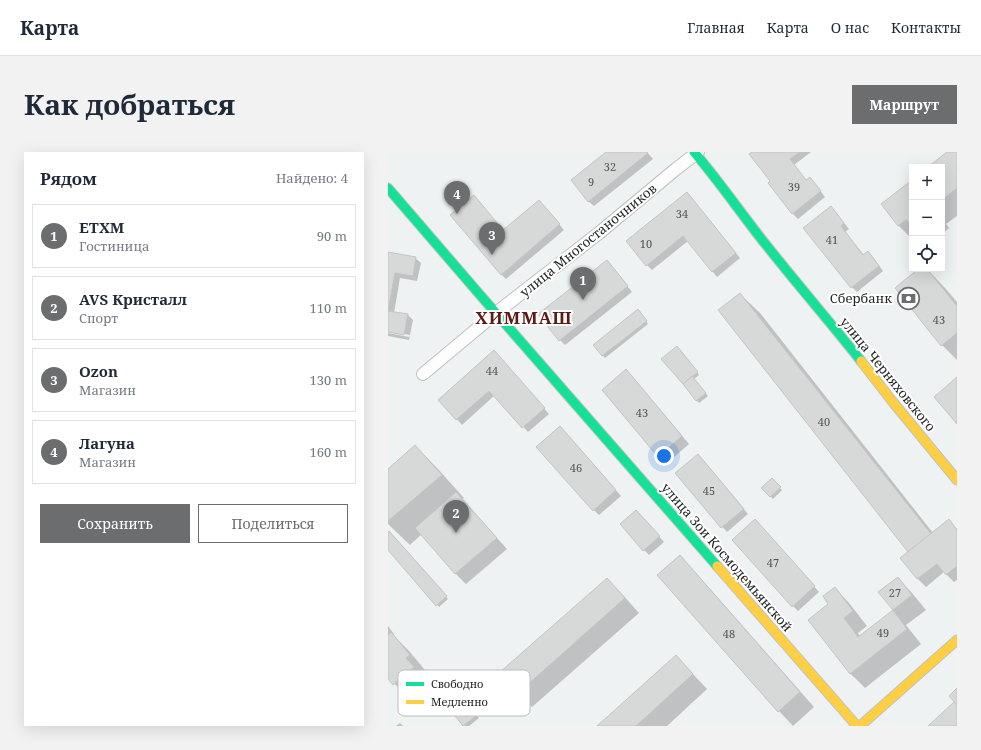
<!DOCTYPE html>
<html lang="ru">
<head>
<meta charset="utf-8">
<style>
  body { margin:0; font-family:"Noto Serif",serif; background:#f2f2f3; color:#1f2937 }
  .controls { position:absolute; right:12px; top:12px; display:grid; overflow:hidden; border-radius:0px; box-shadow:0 4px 16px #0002 }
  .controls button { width:36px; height:36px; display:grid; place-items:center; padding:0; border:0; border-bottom:1px solid #e0e1e3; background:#fff; color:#1f2937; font:20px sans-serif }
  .you { position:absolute; left:276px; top:304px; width:14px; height:14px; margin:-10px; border:3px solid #fff; border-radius:50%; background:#1a73e8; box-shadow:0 0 0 6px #1a73e833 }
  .badge { display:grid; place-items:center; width:26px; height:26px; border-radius:50%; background:#6b6d6e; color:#fff; font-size:13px; font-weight:700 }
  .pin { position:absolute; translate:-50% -33px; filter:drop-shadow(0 1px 2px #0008) }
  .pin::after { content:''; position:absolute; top:21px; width:14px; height:12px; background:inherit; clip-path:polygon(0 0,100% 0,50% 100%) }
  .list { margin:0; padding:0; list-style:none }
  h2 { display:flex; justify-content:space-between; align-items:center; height:52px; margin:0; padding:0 16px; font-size:17px }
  h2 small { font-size:13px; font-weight:400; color:#747a83 }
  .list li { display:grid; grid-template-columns:26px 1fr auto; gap:12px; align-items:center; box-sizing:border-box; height:64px; margin:0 8px 8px; padding:0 8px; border:1px solid #e0e1e3; border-radius:0px }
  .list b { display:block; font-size:15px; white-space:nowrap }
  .list p { margin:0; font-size:13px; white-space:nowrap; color:#747a83 }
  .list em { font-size:13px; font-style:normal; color:#747a83 }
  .actions { display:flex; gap:8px; padding:12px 16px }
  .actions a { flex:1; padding:9px 0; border:1px solid #6b6d6e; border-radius:0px; text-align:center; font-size:14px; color:#6b6d6e }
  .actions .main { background:#6b6d6e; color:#fff }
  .icon { flex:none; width:22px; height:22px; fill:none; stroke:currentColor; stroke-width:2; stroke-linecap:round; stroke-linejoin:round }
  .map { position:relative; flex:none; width:569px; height:574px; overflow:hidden; border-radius:0px }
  header { display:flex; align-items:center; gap:24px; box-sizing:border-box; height:56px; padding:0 20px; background:#fff; border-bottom:1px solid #e0e1e3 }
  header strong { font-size:19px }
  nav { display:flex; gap:22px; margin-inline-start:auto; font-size:14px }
  .intro { display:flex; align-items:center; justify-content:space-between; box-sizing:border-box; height:96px; padding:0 24px }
  h1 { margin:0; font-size:28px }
  .button { padding:10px 18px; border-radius:0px; background:#6b6d6e; color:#fff; font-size:14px; font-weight:700 }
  main { display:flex; gap:24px; padding:0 24px }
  aside { flex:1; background:#fff; border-radius:0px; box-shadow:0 4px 16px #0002 }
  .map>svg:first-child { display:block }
</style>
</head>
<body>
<header>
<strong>Карта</strong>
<nav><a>Главная</a><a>Карта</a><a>О нас</a><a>Контакты</a></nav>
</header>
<div class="intro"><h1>Как добраться</h1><a class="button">Маршрут</a></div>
<main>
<aside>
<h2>Рядом<small>Найдено: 4</small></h2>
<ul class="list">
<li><span class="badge">1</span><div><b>ЕТХМ</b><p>Гостиница</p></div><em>90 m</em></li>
<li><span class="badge">2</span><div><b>AVS Кристалл</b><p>Спорт</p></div><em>110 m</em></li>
<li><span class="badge">3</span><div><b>Ozon</b><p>Магазин</p></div><em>130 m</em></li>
<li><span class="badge">4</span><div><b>Лагуна</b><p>Магазин</p></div><em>160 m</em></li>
</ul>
<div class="actions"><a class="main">Сохранить</a><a>Поделиться</a></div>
</aside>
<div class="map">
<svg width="569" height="574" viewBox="0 0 569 574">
  <rect width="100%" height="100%" fill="#eff2f3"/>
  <g fill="#0003">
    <path d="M 220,0 L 259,0 L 265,7 L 206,54 L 200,49 Z"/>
    <path d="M 366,0 L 423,0 L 406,13 L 419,29 L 427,32 L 437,45 L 410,67 L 405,62 L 381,31 L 384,29 Z"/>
    <path d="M 561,0 L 569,0 L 569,64 L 558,72 L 561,76 L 554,82 L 554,15 L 542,15 Z"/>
    <path d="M 524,29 L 524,87 L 511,74 L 494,52 Z"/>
    <path d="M 304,47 L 352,106 L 329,125 L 300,89 L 264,118 L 259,113 Z"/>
    <path d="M 156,54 L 176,78 L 118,127 L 113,122 L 116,79 Z"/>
    <path d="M 448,61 L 461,77 L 457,80 L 476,103 L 485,105 L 495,119 L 469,140 L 464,135 L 417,76 Z"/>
    <path d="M 0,101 L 27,106 L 33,111 L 29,129 L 12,126 L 6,161 L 20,163 L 25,168 L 21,188 L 0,184 L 0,181 L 21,185 L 22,183 L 0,179 Z"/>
    <path d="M 219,109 L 244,140 L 177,193 L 172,188 Z"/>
    <path d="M 532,117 L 539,117 L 558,137 L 569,150 L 569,208 L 554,193 L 508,136 Z"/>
    <path d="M 352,142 L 372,161 L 545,381 L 561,369 L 569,377 L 569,428 L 566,430 L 556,420 L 538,435 L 530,427 L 514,406 L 522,400 Z"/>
    <path d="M 252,161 L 260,172 L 217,206 L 206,193 Z"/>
    <path d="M 291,197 L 311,223 L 306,227 L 320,244 L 311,251 L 275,207 Z"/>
    <path d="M 111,205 L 161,262 L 140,280 L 107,243 L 74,273 L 52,248 Z"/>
    <path d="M 238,219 L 246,227 L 301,292 L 278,312 L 270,304 Z"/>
    <path d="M 177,280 L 233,344 L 211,363 L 206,358 Z"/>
    <path d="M 27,294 L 50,317 L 76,346 L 74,347 L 119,397 L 78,432 L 68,422 L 34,382 L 22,393 L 0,372 L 0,318 Z"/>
    <path d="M 315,308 L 360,362 L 339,380 L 288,321 Z"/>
    <path d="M 384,328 L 394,338 L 385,347 L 375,336 Z"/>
    <path d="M 253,364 L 276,390 L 261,403 L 256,398 Z"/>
    <path d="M 372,374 L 431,440 L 410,459 L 405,454 Z"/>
    <path d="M 0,382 L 4,383 L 60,447 L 51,455 L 0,397 Z"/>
    <path d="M 306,419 L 426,555 L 405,574 L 391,559 Z"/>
    <path d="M 510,426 L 524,441 L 538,458 L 518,473 L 533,492 L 477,536 L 462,521 L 442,452 L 447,436 L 461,451 L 479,474 L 470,481 L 472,484 L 506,458 L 492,440 Z"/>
    <path d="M 219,428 L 234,442 L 251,461 L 144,555 L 130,541 Z"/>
    <path d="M 0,474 L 6,482 L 5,483 L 22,500 L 41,523 L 36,526 L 44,535 L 25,551 L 0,525 Z"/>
    <path d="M 288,504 L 319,537 L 279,574 L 210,574 Z"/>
    <path d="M 79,552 L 91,566 L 81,574 L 77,574 L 65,560 Z"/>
    <path d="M 12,571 L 15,574 L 8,574 Z"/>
  </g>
  <g fill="#d7d9d9" stroke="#c2c5c5">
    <path d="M 218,0 L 259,0 L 260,1 L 200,50 L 183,28 Z"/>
    <path d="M 364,0 L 412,0 L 402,7 L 418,28 L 422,25 L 433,39 L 404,62 L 380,31 L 382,29 L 361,2 Z"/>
    <path d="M 559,0 L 569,0 L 569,36 L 555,47 L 554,45 L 554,15 L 540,15 Z"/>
    <path d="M 524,28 L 524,71 L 523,72 L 518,68 L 510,74 L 493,52 Z"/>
    <path d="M 299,40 L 348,101 L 324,120 L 295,84 L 258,114 L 238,89 Z"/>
    <path d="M 86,43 L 115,78 L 151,48 L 172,72 L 113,123 L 62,63 Z"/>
    <path d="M 443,54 L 456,71 L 453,74 L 475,103 L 480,99 L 491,114 L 463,136 L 415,76 Z"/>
    <path d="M 0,100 L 28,105 L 25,124 L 7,121 L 0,159 L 20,162 L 16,183 L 0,180 Z"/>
    <path d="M 219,108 L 240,134 L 171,189 L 150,162 Z"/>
    <path d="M 530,117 L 539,117 L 569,154 L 569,181 L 553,194 L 507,136 Z"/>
    <path d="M 352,141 L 543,382 L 520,400 L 330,158 Z"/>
    <path d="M 250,157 L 259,169 L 214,204 L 205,193 Z"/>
    <path d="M 289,194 L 310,220 L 295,232 L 273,207 Z"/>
    <path d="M 106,198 L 157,256 L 134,276 L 101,239 L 68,268 L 50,248 Z"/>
    <path d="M 238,217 L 294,284 L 270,305 L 214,238 Z"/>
    <path d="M 304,224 L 318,241 L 308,249 L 295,232 Z"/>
    <path d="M 569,225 L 569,272 L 546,245 Z"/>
    <path d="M 172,274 L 228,338 L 205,359 L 148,295 Z"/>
    <path d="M 27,293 L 54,323 L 0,369 L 0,317 Z"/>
    <path d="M 310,302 L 356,357 L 333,376 L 287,321 Z"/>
    <path d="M 384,326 L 393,335 L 382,345 L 373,336 Z"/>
    <path d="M 68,340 L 109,386 L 67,422 L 27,376 Z"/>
    <path d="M 248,358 L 272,384 L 255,399 L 232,372 Z"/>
    <path d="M 367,367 L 427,434 L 404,455 L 344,388 Z"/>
    <path d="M 561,367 L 569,378 L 569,414 L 558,423 L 549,412 L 529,427 L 512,406 Z"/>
    <path d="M 1,379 L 59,444 L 48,454 L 0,398 L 0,380 Z"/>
    <path d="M 292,403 L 412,540 L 390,560 L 269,423 Z"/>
    <path d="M 510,425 L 524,443 L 505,458 L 490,440 Z"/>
    <path d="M 219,426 L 237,446 L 129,542 L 111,521 Z"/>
    <path d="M 447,435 L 465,459 L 456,466 L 470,485 L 505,458 L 519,477 L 462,522 L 420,468 L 440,452 L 435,444 Z"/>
    <path d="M 3,480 L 22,503 L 18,506 L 26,515 L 5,533 L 0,527 L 0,483 Z"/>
    <path d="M 288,503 L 305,522 L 248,574 L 209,574 Z"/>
    <path d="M 569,536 L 569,553 L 561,544 Z"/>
    <path d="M 77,549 L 89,563 L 75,574 L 64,560 Z"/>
    <path d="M 566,550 L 569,553 L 569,574 L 540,574 Z"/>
  </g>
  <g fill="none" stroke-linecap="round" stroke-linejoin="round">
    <defs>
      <path id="street" d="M 35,222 L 108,161 L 211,81 L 288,17 L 310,0"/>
      <g id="fast">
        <path d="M 306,0 C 332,30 354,63 379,94 C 410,133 442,170 473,209"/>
        <path d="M 0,36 L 93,144 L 329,414"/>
      </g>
      <g id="slow">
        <path d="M 473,209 L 504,249 L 569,328"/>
        <path d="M 329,414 L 469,574"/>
        <path d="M 472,574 L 569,488"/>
      </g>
    </defs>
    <use href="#street" stroke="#c0c2c2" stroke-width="14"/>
    <use href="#fast" stroke="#c0c2c2" stroke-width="11"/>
    <use href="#slow" stroke="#c0c2c2" stroke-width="11"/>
    <use href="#street" stroke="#fdfdfd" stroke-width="12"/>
    <use href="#fast" stroke="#16e098" stroke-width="9"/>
    <use href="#slow" stroke="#ffcf43" stroke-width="9"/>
  </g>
  <defs>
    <symbol id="bank-ring" viewBox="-11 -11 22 22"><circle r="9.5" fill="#fff" stroke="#6b6d6e" stroke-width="1.5"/><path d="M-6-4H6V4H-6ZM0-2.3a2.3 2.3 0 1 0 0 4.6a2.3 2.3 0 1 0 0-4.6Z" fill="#6b6d6e"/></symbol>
  </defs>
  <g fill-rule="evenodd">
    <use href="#bank-ring" x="508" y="134" width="25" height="25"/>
  </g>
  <g text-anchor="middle" stroke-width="4" stroke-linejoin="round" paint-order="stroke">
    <g font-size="11" fill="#525454">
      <text x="222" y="19">32</text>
      <text x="203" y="34">9</text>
      <text x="406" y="39">39</text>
      <text x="294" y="66">34</text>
      <text x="444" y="92">41</text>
      <text x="258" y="96">10</text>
      <text x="551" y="172">43</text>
      <text x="104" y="223">44</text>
      <text x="254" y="265">43</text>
      <text x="436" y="274">40</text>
      <text x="188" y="320">46</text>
      <text x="321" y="343">45</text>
      <text x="385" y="415">47</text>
      <text x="507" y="445">27</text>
      <text x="495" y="485">49</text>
      <text x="341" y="486">48</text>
    </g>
    <g font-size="13" fill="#242626" stroke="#fff">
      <text transform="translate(200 88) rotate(-39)" y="5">улица Многостаночников</text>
      <text transform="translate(500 222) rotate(51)" y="5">улица Черняховского</text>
      <text transform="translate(339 405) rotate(49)" y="5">улица Зои Космодемьянской</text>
    </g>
    <g font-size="13" fill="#242626" stroke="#fff" text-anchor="end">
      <text x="504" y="151">Сбербанк</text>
    </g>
    <g font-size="17" font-weight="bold" letter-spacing="1" fill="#5e1a15" stroke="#fff">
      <text x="136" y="172">ХИММАШ</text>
    </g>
  </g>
  <rect x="10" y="518" width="132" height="46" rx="6" fill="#fff" stroke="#bdbebe" stroke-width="1"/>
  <rect x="18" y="530" width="18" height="4" fill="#16e098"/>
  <rect x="18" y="548" width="18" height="4" fill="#ffcf43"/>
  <g font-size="11" fill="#242626">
    <text x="43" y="536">Свободно</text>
    <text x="43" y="554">Медленно</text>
  </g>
</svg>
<div class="controls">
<button>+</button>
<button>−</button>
<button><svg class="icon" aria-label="locate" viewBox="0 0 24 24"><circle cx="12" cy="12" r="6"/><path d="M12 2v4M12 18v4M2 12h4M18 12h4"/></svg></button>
</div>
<div class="you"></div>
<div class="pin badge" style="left:195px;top:148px">1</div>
<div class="pin badge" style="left:68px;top:381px">2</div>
<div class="pin badge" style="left:104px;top:103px">3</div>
<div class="pin badge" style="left:69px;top:62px">4</div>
</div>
</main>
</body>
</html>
